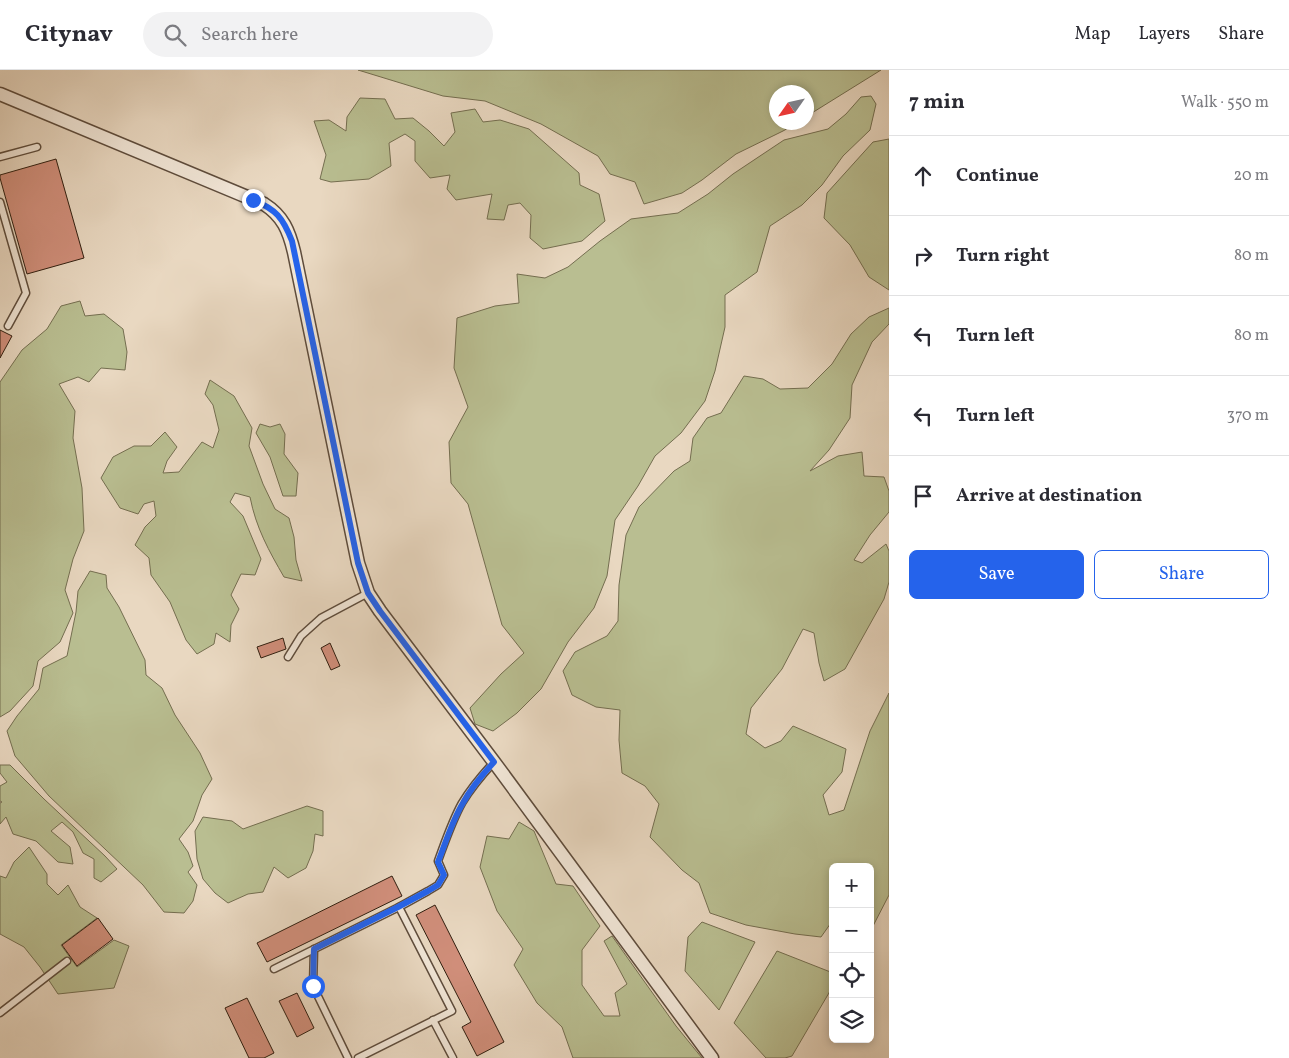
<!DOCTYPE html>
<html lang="en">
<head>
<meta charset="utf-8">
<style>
  body { margin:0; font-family:Vollkorn,serif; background:#f2f2f3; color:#2b2b33 }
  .controls { position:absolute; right:15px; bottom:15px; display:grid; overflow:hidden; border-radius:8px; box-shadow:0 2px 8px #0003 }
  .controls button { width:45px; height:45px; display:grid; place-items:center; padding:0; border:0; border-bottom:1px solid #e1e1e2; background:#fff; color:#2b2b33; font:25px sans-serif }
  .compass { position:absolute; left:769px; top:15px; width:45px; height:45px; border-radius:50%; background:#fff; box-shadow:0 2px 8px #0003; rotate:236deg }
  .stop { position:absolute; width:15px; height:15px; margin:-11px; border:4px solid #2563eb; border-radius:50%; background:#fff }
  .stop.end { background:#2563eb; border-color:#fff; box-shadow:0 1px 5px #0008 }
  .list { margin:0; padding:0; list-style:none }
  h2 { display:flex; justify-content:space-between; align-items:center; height:65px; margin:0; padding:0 20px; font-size:21px }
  h2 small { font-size:16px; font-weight:400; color:#7c7c81 }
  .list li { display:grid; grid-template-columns:32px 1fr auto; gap:15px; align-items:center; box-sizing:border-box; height:80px; padding:0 20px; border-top:1px solid #e1e1e2 }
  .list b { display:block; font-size:19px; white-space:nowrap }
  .list em { font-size:16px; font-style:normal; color:#7c7c81 }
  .actions { display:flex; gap:10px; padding:15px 20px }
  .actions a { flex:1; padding:11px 0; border:1px solid #2563eb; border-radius:8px; text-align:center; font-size:18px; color:#2563eb }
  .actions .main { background:#2563eb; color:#fff }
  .icon { flex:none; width:28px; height:28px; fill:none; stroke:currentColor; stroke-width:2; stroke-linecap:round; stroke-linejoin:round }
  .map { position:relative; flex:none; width:889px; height:988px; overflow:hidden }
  header { display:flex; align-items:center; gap:30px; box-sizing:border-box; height:70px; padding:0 25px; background:#fff; border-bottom:1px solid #e1e1e2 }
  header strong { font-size:24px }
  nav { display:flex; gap:28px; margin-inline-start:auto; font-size:18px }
  .search { width:350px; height:45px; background:#f2f2f3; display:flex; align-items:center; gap:12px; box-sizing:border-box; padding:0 18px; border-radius:28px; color:#7c7c81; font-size:19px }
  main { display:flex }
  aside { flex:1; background:#fff }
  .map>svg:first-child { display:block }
</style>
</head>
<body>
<header>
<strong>Citynav</strong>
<div class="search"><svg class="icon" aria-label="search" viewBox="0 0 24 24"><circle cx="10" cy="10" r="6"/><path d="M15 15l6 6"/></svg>Search here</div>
<nav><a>Map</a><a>Layers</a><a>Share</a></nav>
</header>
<main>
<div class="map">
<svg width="889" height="988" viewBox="0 0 889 988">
  <rect width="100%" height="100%" fill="#e9d8c1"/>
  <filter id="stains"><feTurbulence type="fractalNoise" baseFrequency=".004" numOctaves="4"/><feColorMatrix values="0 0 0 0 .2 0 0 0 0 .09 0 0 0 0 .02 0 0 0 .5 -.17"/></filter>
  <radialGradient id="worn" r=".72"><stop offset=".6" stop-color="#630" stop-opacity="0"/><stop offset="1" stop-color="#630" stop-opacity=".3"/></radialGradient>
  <g fill="#b9be91" stroke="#746e50">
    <path d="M 358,0 L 881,0 L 807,46 L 806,22 L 776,22 L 776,52 L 797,53 L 783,61 L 736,84 L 702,110 L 682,123 L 644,134 L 635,112 L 610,104 L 598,86 L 541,54 L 485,31 L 443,26 Z"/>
    <path d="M 871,26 L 876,34 L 870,60 L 843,86 L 822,115 L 802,135 L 770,156 L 757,202 L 725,225 L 725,257 L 715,301 L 705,331 L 681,363 L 655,386 L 638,416 L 615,450 L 607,506 L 594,538 L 568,572 L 541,619 L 517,643 L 493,661 L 475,654 L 470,638 L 501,604 L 524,583 L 502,555 L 468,434 L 451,413 L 449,372 L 468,337 L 454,298 L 457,248 L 495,236 L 519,233 L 517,204 L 545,208 L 568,197 L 600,171 L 631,149 L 678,143 L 708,124 L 733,104 L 784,70 L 828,59 L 846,44 L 861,27 Z"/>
    <path d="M 360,28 L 385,29 L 395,49 L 413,48 L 429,61 L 444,76 L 455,62 L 451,43 L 475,39 L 483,52 L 500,50 L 529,59 L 579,103 L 580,115 L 599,124 L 605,151 L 582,171 L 543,179 L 530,168 L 531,145 L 520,133 L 508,135 L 504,150 L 487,149 L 492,124 L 456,130 L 447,119 L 450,105 L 430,108 L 415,91 L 415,71 L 405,64 L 389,73 L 391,96 L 369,109 L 331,112 L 320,109 L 326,85 L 314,51 L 329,50 L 346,61 L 347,47 Z"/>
    <path d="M 889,69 L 889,220 L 869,207 L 850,175 L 824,148 L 827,123 L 873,72 Z"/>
    <path d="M 80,231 L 85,246 L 104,244 L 123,259 L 127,282 L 125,300 L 101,298 L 89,312 L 78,307 L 59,314 L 75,341 L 73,368 L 82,418 L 84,461 L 73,489 L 65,520 L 73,543 L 60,572 L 38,591 L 33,616 L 10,641 L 0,647 L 0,312 L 22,280 L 47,259 L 61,236 Z"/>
    <path d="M 889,238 L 889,254 L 872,272 L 852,315 L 850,348 L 829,380 L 810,401 L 838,386 L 862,382 L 864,406 L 884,407 L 889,421 L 889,442 L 870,465 L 854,490 L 862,493 L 886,474 L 889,481 L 889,512 L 884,529 L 845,599 L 824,611 L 819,593 L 814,563 L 803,559 L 782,599 L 751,638 L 746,664 L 765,678 L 781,671 L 793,656 L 846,679 L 842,702 L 823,725 L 829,745 L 844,740 L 870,661 L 889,623 L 889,825 L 873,856 L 870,856 L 870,797 L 833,797 L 833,850 L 821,867 L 795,864 L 746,855 L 710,843 L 699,813 L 682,800 L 650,767 L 659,734 L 645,716 L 622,703 L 619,670 L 620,640 L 596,637 L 572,625 L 563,601 L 575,582 L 607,566 L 618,551 L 619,515 L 626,465 L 639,437 L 674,401 L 690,391 L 693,368 L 707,348 L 721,343 L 744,306 L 763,309 L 780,319 L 808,318 L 832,294 L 851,264 L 869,247 Z"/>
    <path d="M 210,310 L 234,326 L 252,358 L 249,376 L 263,414 L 275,439 L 289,448 L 294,467 L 296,490 L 302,511 L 284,507 C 269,481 256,458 250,427 L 235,423 L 230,432 L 243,446 L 261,489 L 255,505 L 241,504 L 231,525 L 239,539 L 231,555 L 230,572 L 216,563 L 214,574 L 197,584 L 186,570 L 170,532 L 151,505 L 149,488 L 135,475 L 145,457 L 156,446 L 154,431 L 144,434 L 138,444 L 120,438 L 101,408 L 113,387 L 134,376 L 151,376 L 165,362 L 177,377 L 167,391 L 163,403 L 179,402 L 202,372 L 213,378 L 219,360 L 213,335 L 205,324 Z"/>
    <path d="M 260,354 L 270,357 L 280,354 L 285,364 L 284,384 L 298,403 L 296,426 L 283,426 L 270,387 L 256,363 Z"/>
    <path d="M 90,501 L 106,505 L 107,518 L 119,537 L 145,590 L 146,605 L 162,618 L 175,645 L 200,683 L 212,709 L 202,725 L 193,751 L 179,769 L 188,782 L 193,796 L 188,802 L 197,815 L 193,831 L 184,843 L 164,842 L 143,815 L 49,726 L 15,686 L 7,661 L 17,646 L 39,619 L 43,598 L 67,586 L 76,542 L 78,521 Z"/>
    <path d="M 0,695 L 10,695 L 44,729 L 105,786 L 117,799 L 101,812 L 94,808 L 94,789 L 83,783 L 73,762 L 62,752 L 51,761 L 70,777 L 73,794 L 58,792 L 36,771 L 13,764 L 6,747 L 0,754 L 0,733 L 2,732 L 0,731 L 0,716 L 7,712 L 0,703 Z"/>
    <path d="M 307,736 L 323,741 L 323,766 L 315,764 L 313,781 L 306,798 L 288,808 L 274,797 L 263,822 L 248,824 L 228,833 L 215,823 L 203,809 L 197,789 L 195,761 L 203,747 L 232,751 L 243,759 Z"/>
    <path d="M 519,752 L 534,761 L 556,814 L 573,816 L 600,856 L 582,880 L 582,915 L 604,946 L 620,946 L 615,923 L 627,914 L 604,871 L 612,866 L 676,956 L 702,988 L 573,988 L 562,957 L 537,933 L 514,895 L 523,879 L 497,841 L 480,797 L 487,766 L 509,769 Z"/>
    <path d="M 29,777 L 47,804 L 47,814 L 58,825 L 68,815 L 80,837 L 97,848 L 61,875 L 77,897 L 114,870 L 129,876 L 114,918 L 58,924 L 40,897 L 24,877 L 0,864 L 0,806 L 6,808 L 14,792 Z"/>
    <path d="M 702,852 L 755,872 L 719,940 L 685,901 L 688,867 Z"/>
    <path d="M 777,881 L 833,903 L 833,916 L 792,986 L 785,988 L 766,988 L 734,953 Z"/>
  </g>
  <g fill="#d08e7a" stroke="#301e0f">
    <path d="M 56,89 L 84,188 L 27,204 L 0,108 L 0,105 Z"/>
    <path d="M 0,260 L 12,266 L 0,288 Z"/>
    <path d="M 283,568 L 286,579 L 261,588 L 257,577 Z"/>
    <path d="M 330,573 L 340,596 L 331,600 L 321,578 Z"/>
    <path d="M 392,806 L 402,826 L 267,892 L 257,873 Z"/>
    <path d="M 435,835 L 504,972 L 477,986 L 462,957 L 471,952 L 416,845 Z"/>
    <path d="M 98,848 L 113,869 L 77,896 L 62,875 Z"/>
    <path d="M 297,923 L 314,958 L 297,967 L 279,931 Z"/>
    <path d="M 247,928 L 274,983 L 264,988 L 249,988 L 225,938 Z"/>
  </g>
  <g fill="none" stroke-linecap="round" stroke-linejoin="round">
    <defs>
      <g id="service">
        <path d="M 0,87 L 37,77"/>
        <path d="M 0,132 L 26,223 L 8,256"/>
        <path d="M 288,587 L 301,566 L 321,548 L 368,523"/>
        <path d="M 314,879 L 313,916 L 348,988"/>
        <path d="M 274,899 L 399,837 L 428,821 L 438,815 L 444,805 L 438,791 C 445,772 452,751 462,733 C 471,718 482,705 494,692"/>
        <path d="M 0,943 L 67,891"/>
        <path d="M 433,950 L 453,988"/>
        <path d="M 358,988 L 452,941 L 399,837"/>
      </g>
      <path id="minor" d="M 0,24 L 264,134 C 283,146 289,161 294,182 L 358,493 L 368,523 L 380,541 L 494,692 L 712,988"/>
    </defs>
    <use href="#service" stroke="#5e4c3c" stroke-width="9"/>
    <use href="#minor" stroke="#5e4c3c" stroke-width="15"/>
    <use href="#service" stroke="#f1e6d7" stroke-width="6"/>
    <use href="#minor" stroke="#f1e6d7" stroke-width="12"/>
  </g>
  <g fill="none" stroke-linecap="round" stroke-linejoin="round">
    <path stroke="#2563eb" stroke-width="6" d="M 253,130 C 276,139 283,148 292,171 L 358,493 L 368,523 L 380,541 L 494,692 C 482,705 471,718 463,733 C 452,751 446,772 438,792 L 444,805 L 438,815 L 428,821 L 398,837 L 314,879 L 313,916"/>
  </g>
  <rect width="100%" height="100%" filter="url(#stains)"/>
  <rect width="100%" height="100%" fill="url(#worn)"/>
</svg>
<div class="controls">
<button>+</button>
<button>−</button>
<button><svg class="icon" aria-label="locate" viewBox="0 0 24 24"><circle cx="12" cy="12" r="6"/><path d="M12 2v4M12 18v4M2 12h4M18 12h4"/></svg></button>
<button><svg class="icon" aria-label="layers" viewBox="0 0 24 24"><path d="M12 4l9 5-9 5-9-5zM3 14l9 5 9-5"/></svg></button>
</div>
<svg class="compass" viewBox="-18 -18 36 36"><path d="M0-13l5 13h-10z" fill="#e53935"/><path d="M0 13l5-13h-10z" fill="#7c7c81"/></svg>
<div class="stop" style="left:313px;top:916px"></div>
<div class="stop end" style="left:253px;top:130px"></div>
</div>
<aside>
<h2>7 min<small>Walk · 550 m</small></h2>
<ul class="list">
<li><svg class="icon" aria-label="ahead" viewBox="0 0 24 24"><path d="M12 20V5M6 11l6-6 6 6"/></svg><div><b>Continue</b></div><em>20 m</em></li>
<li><svg class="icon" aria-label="right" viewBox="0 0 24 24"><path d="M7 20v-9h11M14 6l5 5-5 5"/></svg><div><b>Turn right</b></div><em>80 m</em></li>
<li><svg class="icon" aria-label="left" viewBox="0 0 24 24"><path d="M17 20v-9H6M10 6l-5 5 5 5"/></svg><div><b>Turn left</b></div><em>80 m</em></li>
<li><svg class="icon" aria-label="left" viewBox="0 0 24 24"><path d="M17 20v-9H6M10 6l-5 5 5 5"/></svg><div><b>Turn left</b></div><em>370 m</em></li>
<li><svg class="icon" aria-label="arrive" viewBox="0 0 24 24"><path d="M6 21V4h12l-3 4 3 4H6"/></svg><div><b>Arrive at destination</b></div></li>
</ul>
<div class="actions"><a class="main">Save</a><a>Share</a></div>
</aside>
</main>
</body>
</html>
